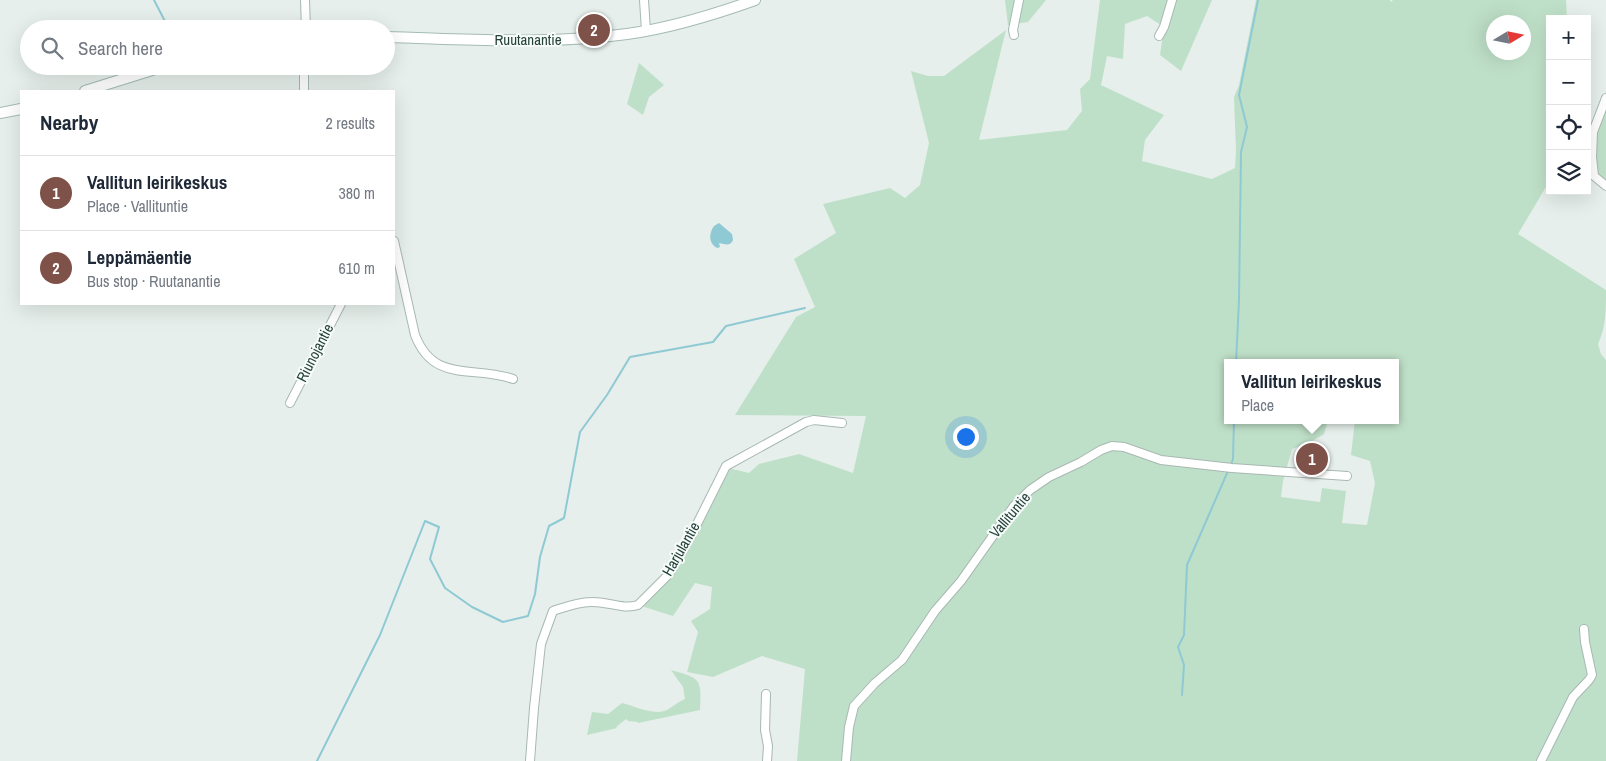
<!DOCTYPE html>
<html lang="en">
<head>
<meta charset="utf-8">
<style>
  body { margin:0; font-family:"Archivo Narrow",sans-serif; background:#f6f6f7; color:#1f2937 }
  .controls { position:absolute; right:15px; top:15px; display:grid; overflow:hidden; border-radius:0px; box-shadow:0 5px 20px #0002 }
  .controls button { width:45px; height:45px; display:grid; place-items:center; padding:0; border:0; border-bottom:1px solid #e0e1e3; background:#fff; color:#1f2937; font:25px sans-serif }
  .compass { position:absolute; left:1486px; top:15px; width:45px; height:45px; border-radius:50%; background:#fff; box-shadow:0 5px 20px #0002; rotate:80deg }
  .you { position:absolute; left:965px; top:436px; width:18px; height:18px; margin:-12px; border:4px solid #fff; border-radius:50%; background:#1a73e8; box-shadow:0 0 0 8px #1a73e833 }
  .badge { display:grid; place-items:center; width:32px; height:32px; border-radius:50%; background:#7f5249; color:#fff; font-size:16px; font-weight:700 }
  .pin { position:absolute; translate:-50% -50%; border:2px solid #fff; box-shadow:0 1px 5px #0006 }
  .popup { position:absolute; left:1224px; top:359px; width:175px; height:65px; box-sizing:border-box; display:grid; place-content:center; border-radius:0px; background:#fff; filter:drop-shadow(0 1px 4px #0005); font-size:16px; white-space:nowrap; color:#747a83 }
  .popup b { font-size:19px; color:#1f2937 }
  .popup::after { content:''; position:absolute; left:50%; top:100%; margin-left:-10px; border:10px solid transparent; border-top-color:#fff }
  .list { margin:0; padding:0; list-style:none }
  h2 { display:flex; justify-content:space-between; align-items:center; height:65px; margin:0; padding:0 20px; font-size:21px }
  h2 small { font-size:16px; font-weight:400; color:#747a83 }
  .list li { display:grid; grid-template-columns:32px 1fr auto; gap:15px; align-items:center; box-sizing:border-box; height:75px; padding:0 20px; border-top:1px solid #e0e1e3 }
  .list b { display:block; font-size:19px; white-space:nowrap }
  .list p { margin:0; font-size:16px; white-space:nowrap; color:#747a83 }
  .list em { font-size:16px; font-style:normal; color:#747a83 }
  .icon { flex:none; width:28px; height:28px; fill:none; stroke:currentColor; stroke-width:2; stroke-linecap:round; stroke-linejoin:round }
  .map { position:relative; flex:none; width:1606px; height:761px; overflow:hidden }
  .search { position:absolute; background:#fff; box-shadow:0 5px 20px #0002; left:20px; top:20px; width:375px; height:55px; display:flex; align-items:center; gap:12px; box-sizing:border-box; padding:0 18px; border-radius:28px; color:#747a83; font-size:19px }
  .panel { position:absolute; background:#fff; box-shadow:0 5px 20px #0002; left:20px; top:90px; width:375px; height:215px; border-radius:0px }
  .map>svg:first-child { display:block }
</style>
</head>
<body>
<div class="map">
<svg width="1606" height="761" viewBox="0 0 1606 761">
  <rect width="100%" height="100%" fill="#e6efeb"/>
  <g fill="#bfe0c8" fill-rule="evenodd">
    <path d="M 1005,0 L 1046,0 L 1028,22 L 1008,25 Z"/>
    <path d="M 1100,0 L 1212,0 L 1181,71 L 1160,55 L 1164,27 L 1147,16 L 1125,24 L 1123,59 L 1107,56 L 1101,85 L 1164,115 L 1145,140 L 1142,161 L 1212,179 L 1235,168 L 1236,151 L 1234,97 L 1239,85 L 1256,0 L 1390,0 L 1391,2 L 1393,0 L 1566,0 L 1567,19 L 1550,19 L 1550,180 L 1518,234 L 1606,290 C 1606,309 1606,327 1598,344 L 1601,354 L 1606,360 L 1606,761 L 797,761 L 805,669 L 762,656 L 713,677 L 687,672 L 698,632 L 691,621 L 710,609 L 712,587 L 695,583 L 673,616 L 638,605 L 665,579 L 724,467 L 749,473 L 759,464 L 799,454 L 853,473 L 866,416 L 735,415 L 796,317 L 815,307 L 794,259 L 836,233 L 823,204 L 890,188 L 905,198 L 920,185 L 929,143 L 911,71 L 928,76 L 944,76 L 1006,30 L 979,140 L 1067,130 L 1082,111 L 1080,89 L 1090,79 ZM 1494,22 L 1524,22 L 1524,52 L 1494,52 ZM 1228,363 L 1396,363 L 1396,420 L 1355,420 L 1351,455 L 1370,461 L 1375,483 L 1367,525 L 1342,523 L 1346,491 L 1322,488 L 1320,502 L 1281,497 L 1283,481 L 1292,449 L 1309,443 L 1324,434 L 1328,420 L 1228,420 Z"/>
    <path d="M 639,63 L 664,85 L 649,97 L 643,115 L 627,104 Z"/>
    <path d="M 1606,102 L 1606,186 L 1594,176 L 1592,157 L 1601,108 Z"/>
    <path d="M 671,670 C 700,678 702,678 700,710 L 638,723 L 638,722 L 628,721 L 626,719 L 616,727 L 617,728 L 587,735 L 592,712 L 608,714 L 622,703 C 634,706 654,716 667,710 C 672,707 678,702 685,699 L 683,687 Z"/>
  </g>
  <path fill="#8ec9d4" d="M 719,223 L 732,234 L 733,240 C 730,247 725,244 719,243 L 720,247 L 717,248 C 708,243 709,233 714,226 Z"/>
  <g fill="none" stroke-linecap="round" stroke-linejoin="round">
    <g stroke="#8ec9d4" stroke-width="2">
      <path d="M 154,0 L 169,29"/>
      <path d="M 1236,363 L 1239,300 L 1241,152 L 1247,127 L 1239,95 L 1258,0"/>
      <path d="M 1231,464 L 1233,459 L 1234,420"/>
      <path d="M 1182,695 L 1184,665 L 1178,647 L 1184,635 L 1187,565 L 1228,471"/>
      <path d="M 317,761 L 380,635 L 425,521 L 439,527 L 430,559 L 445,588 L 472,607 L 503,622 L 528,616 L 535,594 L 540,557 L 549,526 L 564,518 L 580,432 L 607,395 L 630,357 L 713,342 L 726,326 L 805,308"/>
    </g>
    <defs>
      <g id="street">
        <path d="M 305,0 L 306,29"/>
        <path d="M 644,0 L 646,31"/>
        <path d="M 1014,35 L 1013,30 L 1019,0"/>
        <path d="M 1159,36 L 1164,27 L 1172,0"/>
        <path d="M 304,91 L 304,66"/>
        <path d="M 1606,98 L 1593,132 L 1592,157 L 1594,176 L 1606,186"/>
        <path d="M 394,241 L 415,335 C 434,384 473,365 513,379"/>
        <path d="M 290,403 L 341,304"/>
        <path d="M 766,694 L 765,730 L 768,746 L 767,761"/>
        <path d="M 530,761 L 534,708 L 541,644 L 553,611 C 565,607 578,602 591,602 C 606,601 623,610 638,605 L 669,574 L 691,536 L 726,466 L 806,422 L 814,420 L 842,423"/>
        <path d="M 846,761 L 849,727 L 854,706 L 875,683 L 902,660 L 935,611 L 961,581 L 1014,506 L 1030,490 L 1049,477 L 1081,462 L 1101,450 L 1112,446 L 1124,447 L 1161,460 L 1232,468 L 1347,476"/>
        <path d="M 1541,761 L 1573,697 L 1589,680 L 1592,675 L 1585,642 L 1584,629"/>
      </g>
      <g id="secondary">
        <path d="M 386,37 C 466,39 547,45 627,34 C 671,28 713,15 755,0"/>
        <path d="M 85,91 L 165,66"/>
        <path d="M 0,113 L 21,109"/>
      </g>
    </defs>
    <use href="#street" stroke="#a8b8b2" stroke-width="10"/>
    <use href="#secondary" stroke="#a4bbb3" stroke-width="12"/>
    <use href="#street" stroke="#fff" stroke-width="8"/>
    <use href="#secondary" stroke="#fff" stroke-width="10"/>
  </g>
  <g text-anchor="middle" stroke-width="4" stroke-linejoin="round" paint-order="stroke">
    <g font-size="15" fill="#24423a" stroke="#f7fbf9">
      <text x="528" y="45">Ruutanantie</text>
      <text transform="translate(315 353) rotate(-63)" y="5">Riunojantie</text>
      <text transform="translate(1010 515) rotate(-50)" y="5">Vallituntie</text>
      <text transform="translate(681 549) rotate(-60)" y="5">Harjulantie</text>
    </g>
  </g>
</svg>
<div class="controls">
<button>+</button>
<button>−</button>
<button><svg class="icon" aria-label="locate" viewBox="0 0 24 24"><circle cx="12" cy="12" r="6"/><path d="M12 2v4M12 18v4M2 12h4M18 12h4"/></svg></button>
<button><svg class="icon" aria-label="layers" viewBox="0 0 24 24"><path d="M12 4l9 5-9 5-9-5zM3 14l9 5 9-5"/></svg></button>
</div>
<svg class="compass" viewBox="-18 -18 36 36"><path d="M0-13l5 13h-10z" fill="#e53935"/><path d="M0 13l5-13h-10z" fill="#747a83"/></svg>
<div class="you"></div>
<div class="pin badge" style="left:1312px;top:459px">1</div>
<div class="popup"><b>Vallitun leirikeskus</b>Place</div>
<div class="pin badge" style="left:594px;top:30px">2</div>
<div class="search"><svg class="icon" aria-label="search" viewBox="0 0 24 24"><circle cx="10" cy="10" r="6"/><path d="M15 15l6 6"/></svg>Search here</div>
<section class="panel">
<h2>Nearby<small>2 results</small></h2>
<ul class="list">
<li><span class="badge">1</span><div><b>Vallitun leirikeskus</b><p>Place · Vallituntie</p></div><em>380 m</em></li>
<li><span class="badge">2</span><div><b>Leppämäentie</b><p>Bus stop · Ruutanantie</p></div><em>610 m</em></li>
</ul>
</section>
</div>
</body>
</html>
